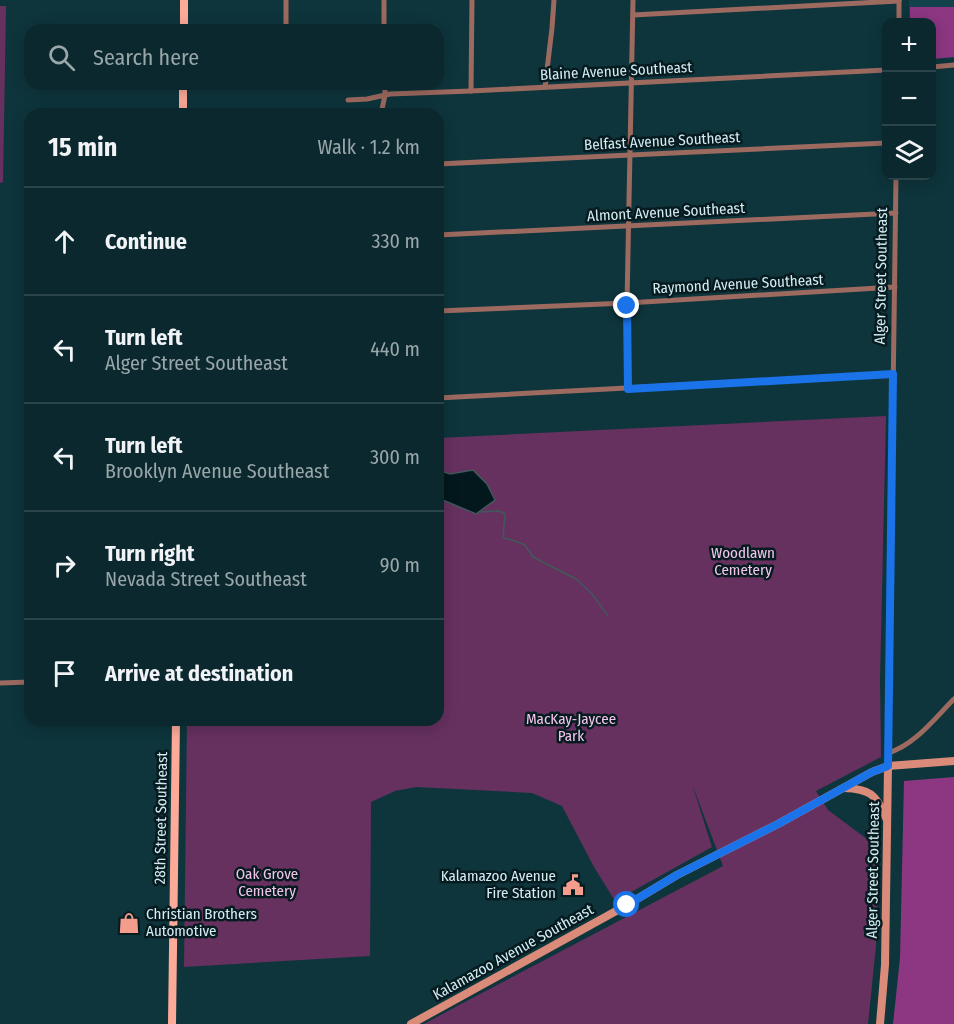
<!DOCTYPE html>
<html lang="en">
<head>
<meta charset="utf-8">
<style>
  body { margin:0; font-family:"Fira Sans Condensed",sans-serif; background:#133035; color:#f1f3f6 }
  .controls { position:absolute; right:18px; top:18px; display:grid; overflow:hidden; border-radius:12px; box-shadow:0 3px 15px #0003 }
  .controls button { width:54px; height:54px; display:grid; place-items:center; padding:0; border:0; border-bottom:2px solid #2a4449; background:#0a282d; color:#f1f3f6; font:30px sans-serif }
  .stop { position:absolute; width:18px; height:18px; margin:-14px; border:4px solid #1a73e8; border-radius:50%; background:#fff }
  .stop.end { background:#1a73e8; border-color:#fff; box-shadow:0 2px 6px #0008 }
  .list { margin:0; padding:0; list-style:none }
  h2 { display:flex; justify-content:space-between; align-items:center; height:78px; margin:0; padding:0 24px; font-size:26px }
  h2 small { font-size:20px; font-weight:400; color:#99a6aa }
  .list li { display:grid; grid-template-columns:39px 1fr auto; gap:18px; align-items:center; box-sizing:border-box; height:108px; padding:0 24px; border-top:2px solid #2a4449 }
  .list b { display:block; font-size:22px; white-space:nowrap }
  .list p { margin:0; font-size:20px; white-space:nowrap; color:#99a6aa }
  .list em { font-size:20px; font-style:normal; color:#99a6aa }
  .icon { flex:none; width:33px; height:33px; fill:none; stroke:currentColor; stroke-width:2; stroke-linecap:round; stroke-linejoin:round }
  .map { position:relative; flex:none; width:954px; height:1024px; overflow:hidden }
  .search { position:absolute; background:#0a282d; box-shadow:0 3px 15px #0003; left:24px; top:24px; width:420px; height:66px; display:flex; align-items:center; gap:15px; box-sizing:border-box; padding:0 21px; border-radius:18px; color:#99a6aa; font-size:22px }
  .panel { position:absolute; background:#0a282d; box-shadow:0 3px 15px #0003; left:24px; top:108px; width:420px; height:618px; border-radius:18px }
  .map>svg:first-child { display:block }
</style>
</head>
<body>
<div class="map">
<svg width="954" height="1024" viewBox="0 0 954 1024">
  <rect width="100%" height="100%" fill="#0e353c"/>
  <path fill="#12424b" d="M 909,0 L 954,0 L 954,58 L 932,59 L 932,22 L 909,22 Z"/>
  <g fill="#66315f">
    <path d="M 0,6 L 6,6 L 3,182 L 0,183 Z"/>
    <path d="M 886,416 L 880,679 L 881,757 L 816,791 L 828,810 L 879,848 L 876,946 L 868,1024 L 424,1024 L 461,1004 L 723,866 L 692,784 L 712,847 L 615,901 L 594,867 L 562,806 L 532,793 L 416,787 L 395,791 L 371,802 L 370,956 L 184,967 L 187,720 L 438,720 L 438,438 Z"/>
  </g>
  <g fill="#8d3783">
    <path d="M 910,7 L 954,7 L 954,57 L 932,59 L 932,22 L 910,22 Z"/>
    <path d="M 954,777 L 954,1024 L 893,1024 L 900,958 L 904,781 Z"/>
  </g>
  <path fill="#02181c" stroke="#41585c" stroke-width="1.5" d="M 438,470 L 450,474 L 473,470 L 487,484 L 495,500 L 476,514 L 438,498 Z"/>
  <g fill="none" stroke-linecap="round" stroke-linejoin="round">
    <path stroke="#41585c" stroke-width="1.5" d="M 479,512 L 499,511 L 505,514 L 503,538 L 512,540 L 525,545 L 533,557 L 576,579 L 592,594 L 608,616"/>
    <g stroke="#9d6a60" stroke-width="5">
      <path d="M 384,0 L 384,30"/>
      <path d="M 633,15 L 899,1"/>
      <path d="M 899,22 L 899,0"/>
      <path d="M 286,30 L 286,0"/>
      <path d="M 932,67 L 954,65"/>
      <path d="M 545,87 L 552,28 L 554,0"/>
      <path d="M 471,91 L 472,0"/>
      <path d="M 348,100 L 367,99 L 390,94 L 471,91 L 886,70"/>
      <path d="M 381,114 L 385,95 L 385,84"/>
      <path d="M 438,164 L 886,143"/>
      <path d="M 438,235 L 896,213"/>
      <path d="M 438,311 L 627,303 L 895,287"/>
      <path d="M 628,389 L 627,303 L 633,0"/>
      <path d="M 438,398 L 893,374"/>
      <path d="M 0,683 L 30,682"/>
      <path d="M 888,753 C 915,745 935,718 954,699"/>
      <path d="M 888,766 L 896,176"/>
    </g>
    <g stroke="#db8b7a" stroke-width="8">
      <path d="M 844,788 C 870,789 876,794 886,818"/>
      <path d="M 411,1024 L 627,905 L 677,875 L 778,824 L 872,772 L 888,766 L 954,761"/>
      <path d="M 880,1024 L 885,965 L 888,766"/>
    </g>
    <g stroke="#feaa99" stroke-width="8">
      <path d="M 184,30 L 184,0"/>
      <path d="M 183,114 L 183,84"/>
      <path d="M 172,1024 L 176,720"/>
    </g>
  </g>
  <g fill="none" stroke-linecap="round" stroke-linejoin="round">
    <path stroke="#1a73e8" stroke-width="8" d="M 627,905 L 677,875 L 778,824 L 872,772 L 888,766 L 893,374 L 628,389 L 627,306"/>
  </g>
  <defs>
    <symbol id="civic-bare" viewBox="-9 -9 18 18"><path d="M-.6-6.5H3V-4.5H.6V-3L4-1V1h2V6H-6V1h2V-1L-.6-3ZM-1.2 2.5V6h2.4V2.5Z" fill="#f49d8c" stroke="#061b1f" stroke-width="2.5" paint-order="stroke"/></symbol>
    <symbol id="shop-bare" viewBox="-9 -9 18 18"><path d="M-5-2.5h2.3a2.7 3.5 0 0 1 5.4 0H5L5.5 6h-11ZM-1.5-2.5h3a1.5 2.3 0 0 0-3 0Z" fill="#f49d8c" stroke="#061b1f" stroke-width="2.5" paint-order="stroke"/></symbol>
  </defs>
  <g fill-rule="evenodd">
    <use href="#civic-bare" x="558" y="870" width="30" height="30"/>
    <use href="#shop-bare" x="114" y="908" width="30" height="30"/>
  </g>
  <g text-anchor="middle" stroke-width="5" stroke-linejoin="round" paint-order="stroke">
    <g font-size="15" fill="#d4edf3" stroke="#061b1f">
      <text transform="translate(616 71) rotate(-3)" y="5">Blaine Avenue Southeast</text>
      <text transform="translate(662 141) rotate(-3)" y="5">Belfast Avenue Southeast</text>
      <text transform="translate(666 212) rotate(-3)" y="5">Almont Avenue Southeast</text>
      <text transform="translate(881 276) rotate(-89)" y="5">Alger Street Southeast</text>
      <text transform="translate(738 284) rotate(-3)" y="5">Raymond Avenue Southeast</text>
      <text transform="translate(161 818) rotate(-89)" y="5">28th Street Southeast</text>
      <text transform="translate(873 870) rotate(-89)" y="5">Alger Street Southeast</text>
      <text transform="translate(513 952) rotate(-29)" y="5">Kalamazoo Avenue Southeast</text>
    </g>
    <g font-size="15" fill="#f3c5eb" stroke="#061b1f">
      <text x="743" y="558">Woodlawn<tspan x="743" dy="17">Cemetery</tspan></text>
      <text x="571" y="724">MacKay-Jaycee<tspan x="571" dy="17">Park</tspan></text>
      <text x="267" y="879">Oak Grove<tspan x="267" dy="17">Cemetery</tspan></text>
    </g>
    <g font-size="15" fill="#d4edf3" stroke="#061b1f" text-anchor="end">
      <text x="556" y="881">Kalamazoo Avenue<tspan x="556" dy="17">Fire Station</tspan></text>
      <text x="146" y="919" text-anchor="start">Christian Brothers<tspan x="146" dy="17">Automotive</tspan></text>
    </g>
  </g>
</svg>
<div class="controls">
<button>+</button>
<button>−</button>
<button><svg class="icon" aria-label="layers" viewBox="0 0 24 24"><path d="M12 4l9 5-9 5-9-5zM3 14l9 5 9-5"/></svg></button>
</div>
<div class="stop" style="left:627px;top:905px"></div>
<div class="stop end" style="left:627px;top:306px"></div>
<div class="search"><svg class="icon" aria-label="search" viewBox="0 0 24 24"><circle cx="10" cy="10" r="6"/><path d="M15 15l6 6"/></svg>Search here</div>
<section class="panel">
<h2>15 min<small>Walk · 1.2 km</small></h2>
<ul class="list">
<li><svg class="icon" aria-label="ahead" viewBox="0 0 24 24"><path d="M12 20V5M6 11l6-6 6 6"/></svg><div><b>Continue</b></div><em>330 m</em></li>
<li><svg class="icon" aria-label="left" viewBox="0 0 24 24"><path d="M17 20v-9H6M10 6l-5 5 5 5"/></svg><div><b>Turn left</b><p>Alger Street Southeast</p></div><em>440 m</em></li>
<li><svg class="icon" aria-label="left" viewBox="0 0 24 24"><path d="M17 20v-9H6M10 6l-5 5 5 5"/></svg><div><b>Turn left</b><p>Brooklyn Avenue Southeast</p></div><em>300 m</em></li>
<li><svg class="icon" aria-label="right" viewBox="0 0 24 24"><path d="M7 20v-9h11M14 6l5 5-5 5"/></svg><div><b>Turn right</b><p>Nevada Street Southeast</p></div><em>90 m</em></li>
<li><svg class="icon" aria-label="arrive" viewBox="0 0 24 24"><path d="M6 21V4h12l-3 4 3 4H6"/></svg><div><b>Arrive at destination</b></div></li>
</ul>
</section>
</div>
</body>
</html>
